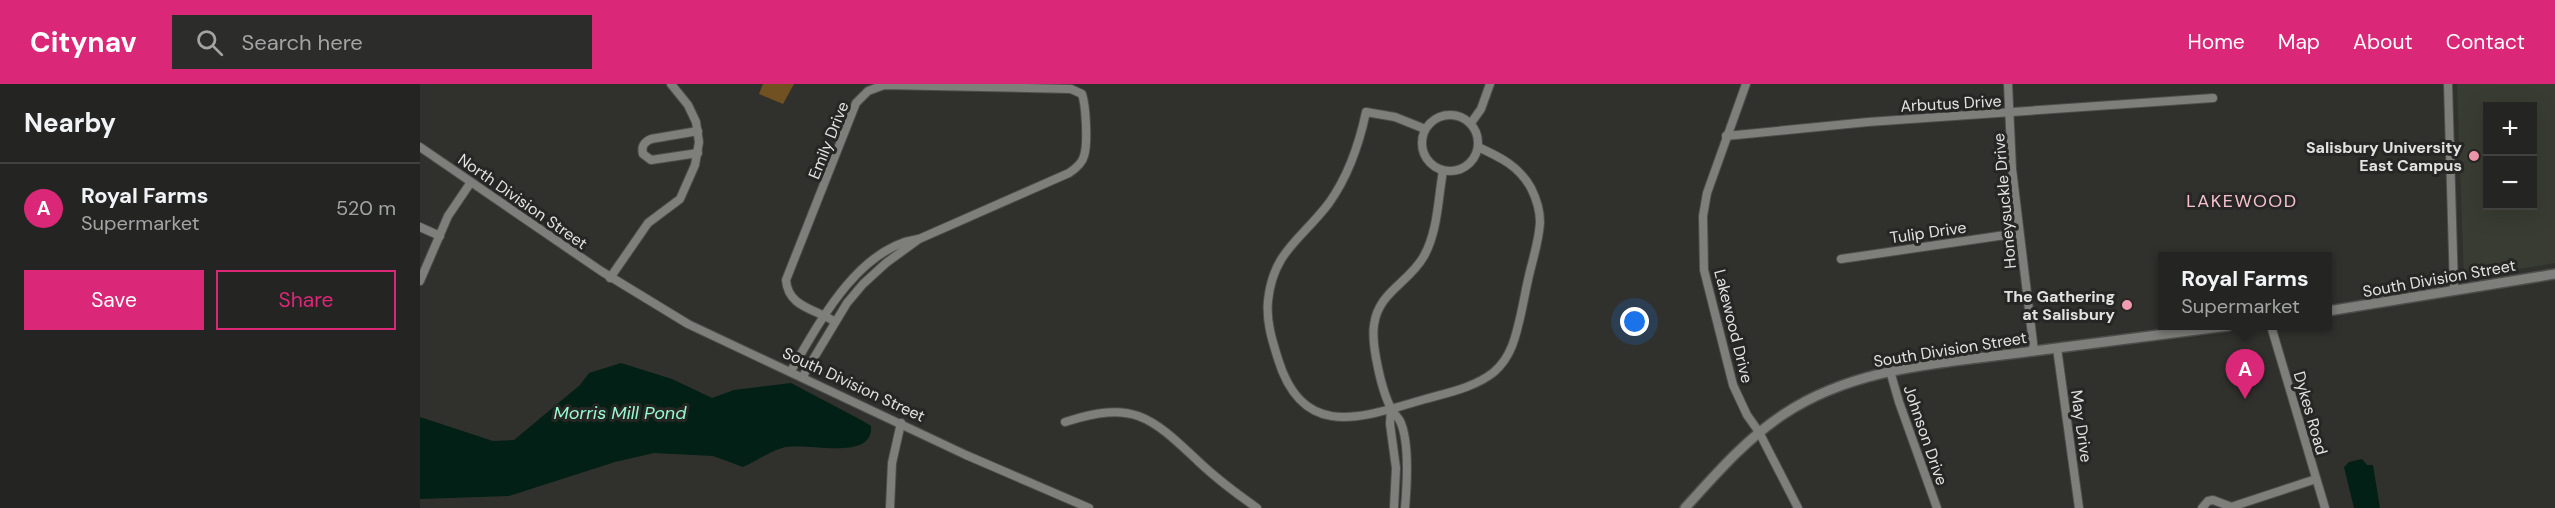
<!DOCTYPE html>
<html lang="en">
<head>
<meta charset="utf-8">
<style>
  body { margin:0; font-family:"DM Sans",sans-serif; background:#2c2d2a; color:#f1f3f6 }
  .controls { position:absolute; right:18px; top:18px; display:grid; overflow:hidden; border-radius:0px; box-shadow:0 6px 24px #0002 }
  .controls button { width:54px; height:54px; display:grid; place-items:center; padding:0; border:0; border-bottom:2px solid #414240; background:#242522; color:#f1f3f6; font:30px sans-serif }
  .you { position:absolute; left:1215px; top:238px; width:21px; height:21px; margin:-15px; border:4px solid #fff; border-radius:50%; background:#1a73e8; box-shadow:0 0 0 9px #1a73e833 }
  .badge { display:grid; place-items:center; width:39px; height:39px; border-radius:50%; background:#db2777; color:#fff; font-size:20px; font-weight:700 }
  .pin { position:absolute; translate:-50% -50px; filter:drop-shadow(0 2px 3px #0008) }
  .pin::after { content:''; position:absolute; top:32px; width:21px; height:18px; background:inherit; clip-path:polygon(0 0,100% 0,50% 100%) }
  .popup { position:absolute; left:1738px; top:168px; width:174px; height:78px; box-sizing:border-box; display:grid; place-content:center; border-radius:0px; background:#242522; filter:drop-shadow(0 2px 4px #0005); font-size:20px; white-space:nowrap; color:#a3a5a5 }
  .popup b { font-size:22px; color:#f1f3f6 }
  .popup::after { content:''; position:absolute; left:50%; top:100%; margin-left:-12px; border:12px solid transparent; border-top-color:#242522 }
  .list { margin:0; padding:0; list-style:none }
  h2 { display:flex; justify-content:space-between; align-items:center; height:78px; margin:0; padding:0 24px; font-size:26px }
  h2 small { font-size:20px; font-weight:400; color:#a3a5a5 }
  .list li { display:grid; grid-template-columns:39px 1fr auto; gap:18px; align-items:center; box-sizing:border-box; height:90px; padding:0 24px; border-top:2px solid #414240 }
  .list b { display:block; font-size:22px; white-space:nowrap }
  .list p { margin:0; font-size:20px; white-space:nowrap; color:#a3a5a5 }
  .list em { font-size:20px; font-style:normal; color:#a3a5a5 }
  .actions { display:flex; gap:12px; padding:18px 24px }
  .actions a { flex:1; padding:14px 0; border:2px solid #db2777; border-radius:0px; text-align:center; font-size:21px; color:#db2777 }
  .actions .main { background:#db2777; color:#fff }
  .icon { flex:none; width:33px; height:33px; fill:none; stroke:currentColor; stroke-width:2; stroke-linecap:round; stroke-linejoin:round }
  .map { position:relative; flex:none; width:2135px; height:424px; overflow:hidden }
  header { display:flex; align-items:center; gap:36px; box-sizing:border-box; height:84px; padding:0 30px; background:#db2777; color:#fff }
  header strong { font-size:28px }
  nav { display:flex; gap:33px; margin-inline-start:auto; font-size:21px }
  .search { width:420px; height:54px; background:#2c2d2a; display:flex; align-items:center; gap:15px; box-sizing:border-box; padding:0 21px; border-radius:0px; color:#a3a5a5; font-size:22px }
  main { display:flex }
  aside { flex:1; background:#242522 }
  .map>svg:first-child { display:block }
</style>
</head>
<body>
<header>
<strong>Citynav</strong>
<div class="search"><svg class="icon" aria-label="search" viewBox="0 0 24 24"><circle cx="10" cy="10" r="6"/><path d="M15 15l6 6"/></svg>Search here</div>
<nav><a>Home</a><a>Map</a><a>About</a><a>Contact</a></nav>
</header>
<main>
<aside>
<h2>Nearby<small></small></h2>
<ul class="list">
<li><span class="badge">A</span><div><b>Royal Farms</b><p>Supermarket</p></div><em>520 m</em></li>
</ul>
<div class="actions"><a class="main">Save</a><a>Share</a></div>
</aside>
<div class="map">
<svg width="2135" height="424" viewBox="0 0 2135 424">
  <rect width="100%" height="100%" fill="#30312d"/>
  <path fill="#393c32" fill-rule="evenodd" d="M 2037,0 L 2135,0 L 2135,179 L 2044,194 ZM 2068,22 L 2112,22 L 2112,122 L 2068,122 Z"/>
  <path fill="#715021" d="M 343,0 L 374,0 L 363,20 L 339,10 Z"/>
  <g fill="#022015">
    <path d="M 201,279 L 252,295 L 292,314 L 314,306 L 371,299 L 443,337 L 451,342 C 454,379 385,357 362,364 C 349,368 336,377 323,383 L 293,372 L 234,369 L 195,378 L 89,412 L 0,415 L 0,333 L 73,357 L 94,356 L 160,301 L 169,289 Z"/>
    <path d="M 1942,375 L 1947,381 L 1953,381 L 1960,424 L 1934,424 L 1924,383 L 1929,378 Z"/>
  </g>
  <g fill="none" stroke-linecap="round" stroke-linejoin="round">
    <defs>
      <g id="minor">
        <path d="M 1326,0 L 1287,109 L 1283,132 L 1284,186 L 1313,301 L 1327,331 L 1339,348 L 1378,424"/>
        <path d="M 1588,0 L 1592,85 L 1614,267"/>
        <path d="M 2028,0 L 2034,205"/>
        <circle cx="1030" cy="59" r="28"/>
        <path d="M 1051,39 L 1061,25 L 1070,0"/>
        <path d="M 1005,45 L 975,33 L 946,28 C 939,61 929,91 909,119 C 882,155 853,167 848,217 C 846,237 852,256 858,275 C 883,356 940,334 1002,316 C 1026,309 1054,304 1074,288 C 1082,281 1088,272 1092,262 C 1100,241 1103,218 1108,196 C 1112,177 1119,158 1120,138 C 1120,127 1116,114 1111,104 C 1099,82 1080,73 1058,63"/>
        <path d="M 278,47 L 231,55 C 224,58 221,62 223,70 L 231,76 L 278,69"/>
        <path d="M 1306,52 L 1448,38 L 1793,14"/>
        <path d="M 0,63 L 181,187 L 268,240 L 546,371 L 669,424"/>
        <path d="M 0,143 L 20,152"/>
        <path d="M 1421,175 L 1599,149"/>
        <path d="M 190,194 L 228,139 L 260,115 L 275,81 L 279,58 L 276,38 L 268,21 L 251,0"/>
        <path d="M 0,197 L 28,132 L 51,98"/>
        <path d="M 1851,242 L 1905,424"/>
        <path d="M 1637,264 L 1659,424"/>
        <path d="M 371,287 C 399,239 438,164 498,155"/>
        <path d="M 1470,287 L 1479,318 L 1517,424"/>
        <path d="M 383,292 L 427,219 L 443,200 L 466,179 L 499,155 L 649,89 C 655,85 662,80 664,72 C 668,60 666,22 662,10 L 651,5 L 464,1 L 448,7 L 436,19 L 366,196 C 368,224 397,225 415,238"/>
        <path d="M 971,325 L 970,340 L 976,384 L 974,424"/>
        <path d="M 645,338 C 714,316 730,332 779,378 C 797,395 817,410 837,424"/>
        <path d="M 470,424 L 472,379 L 481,339"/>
        <path d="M 985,424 C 987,401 990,358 980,337 C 978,333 974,330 972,326 C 962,309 951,261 954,241 C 958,208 989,199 1004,172 C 1018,147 1018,114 1023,87"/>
        <path d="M 1782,424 L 1788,417 L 1793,416 L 1809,422"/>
        <path d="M 1808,424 L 1896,395"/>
      </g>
      <g id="tertiary">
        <path d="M 1908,227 L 2135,190"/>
        <path d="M 1265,424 C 1296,390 1326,355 1364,330 C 1438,281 1528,279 1614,267 C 1678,259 1743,250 1808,242"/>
      </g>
    </defs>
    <use href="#minor" stroke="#4d4d4b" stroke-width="10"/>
    <use href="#tertiary" stroke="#4d4d4b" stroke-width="12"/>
    <use href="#minor" stroke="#7e7f7b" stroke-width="8"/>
    <use href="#tertiary" stroke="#7e7f7b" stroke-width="9"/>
  </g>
  <g fill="#f29aae" stroke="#262724" stroke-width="2">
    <circle cx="2054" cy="72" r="6"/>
    <circle cx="1707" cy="221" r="6"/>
  </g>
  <g text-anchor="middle" stroke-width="6" stroke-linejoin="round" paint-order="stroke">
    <g font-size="16" fill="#e2e2e0" stroke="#262724">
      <text transform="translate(1531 19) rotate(-3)" y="6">Arbutus Drive</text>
      <text transform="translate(408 56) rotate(-68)" y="6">Emily Drive</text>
      <text transform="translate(103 117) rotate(35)" y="6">North Division Street</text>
      <text transform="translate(1584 117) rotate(-95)" y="6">Honeysuckle Drive</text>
      <text transform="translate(1508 148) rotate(-8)" y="6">Tulip Drive</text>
      <text transform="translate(2019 194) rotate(-10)" y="6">South Division Street</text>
      <text transform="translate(1314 242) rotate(76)" y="6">Lakewood Drive</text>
      <text transform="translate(1530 265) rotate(-9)" y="6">South Division Street</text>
      <text transform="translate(434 300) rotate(25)" y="6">South Division Street</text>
      <text transform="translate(1891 329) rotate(74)" y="6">Dykes Road</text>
      <text transform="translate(1662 342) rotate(82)" y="6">May Drive</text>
      <text transform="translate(1506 351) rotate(71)" y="6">Johnson Drive</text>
    </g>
    <g font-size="16" font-weight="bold" fill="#e2e2e0" stroke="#262724" text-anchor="end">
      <text x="2042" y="69">Salisbury University<tspan x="2042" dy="18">East Campus</tspan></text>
      <text x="1695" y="218">The Gathering<tspan x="1695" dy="18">at Salisbury</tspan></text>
    </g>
    <g font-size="18" letter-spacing="1.5" fill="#f4c1cc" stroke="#262724">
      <text x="1822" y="123">LAKEWOOD</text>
    </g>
    <g font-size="18" font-style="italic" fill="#98fad1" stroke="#262724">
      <text x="200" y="335">Morris Mill Pond</text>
    </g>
  </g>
</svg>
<div class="controls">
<button>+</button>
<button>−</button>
</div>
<div class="you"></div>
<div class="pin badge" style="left:1825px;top:315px">A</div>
<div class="popup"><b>Royal Farms</b>Supermarket</div>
</div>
</main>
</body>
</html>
